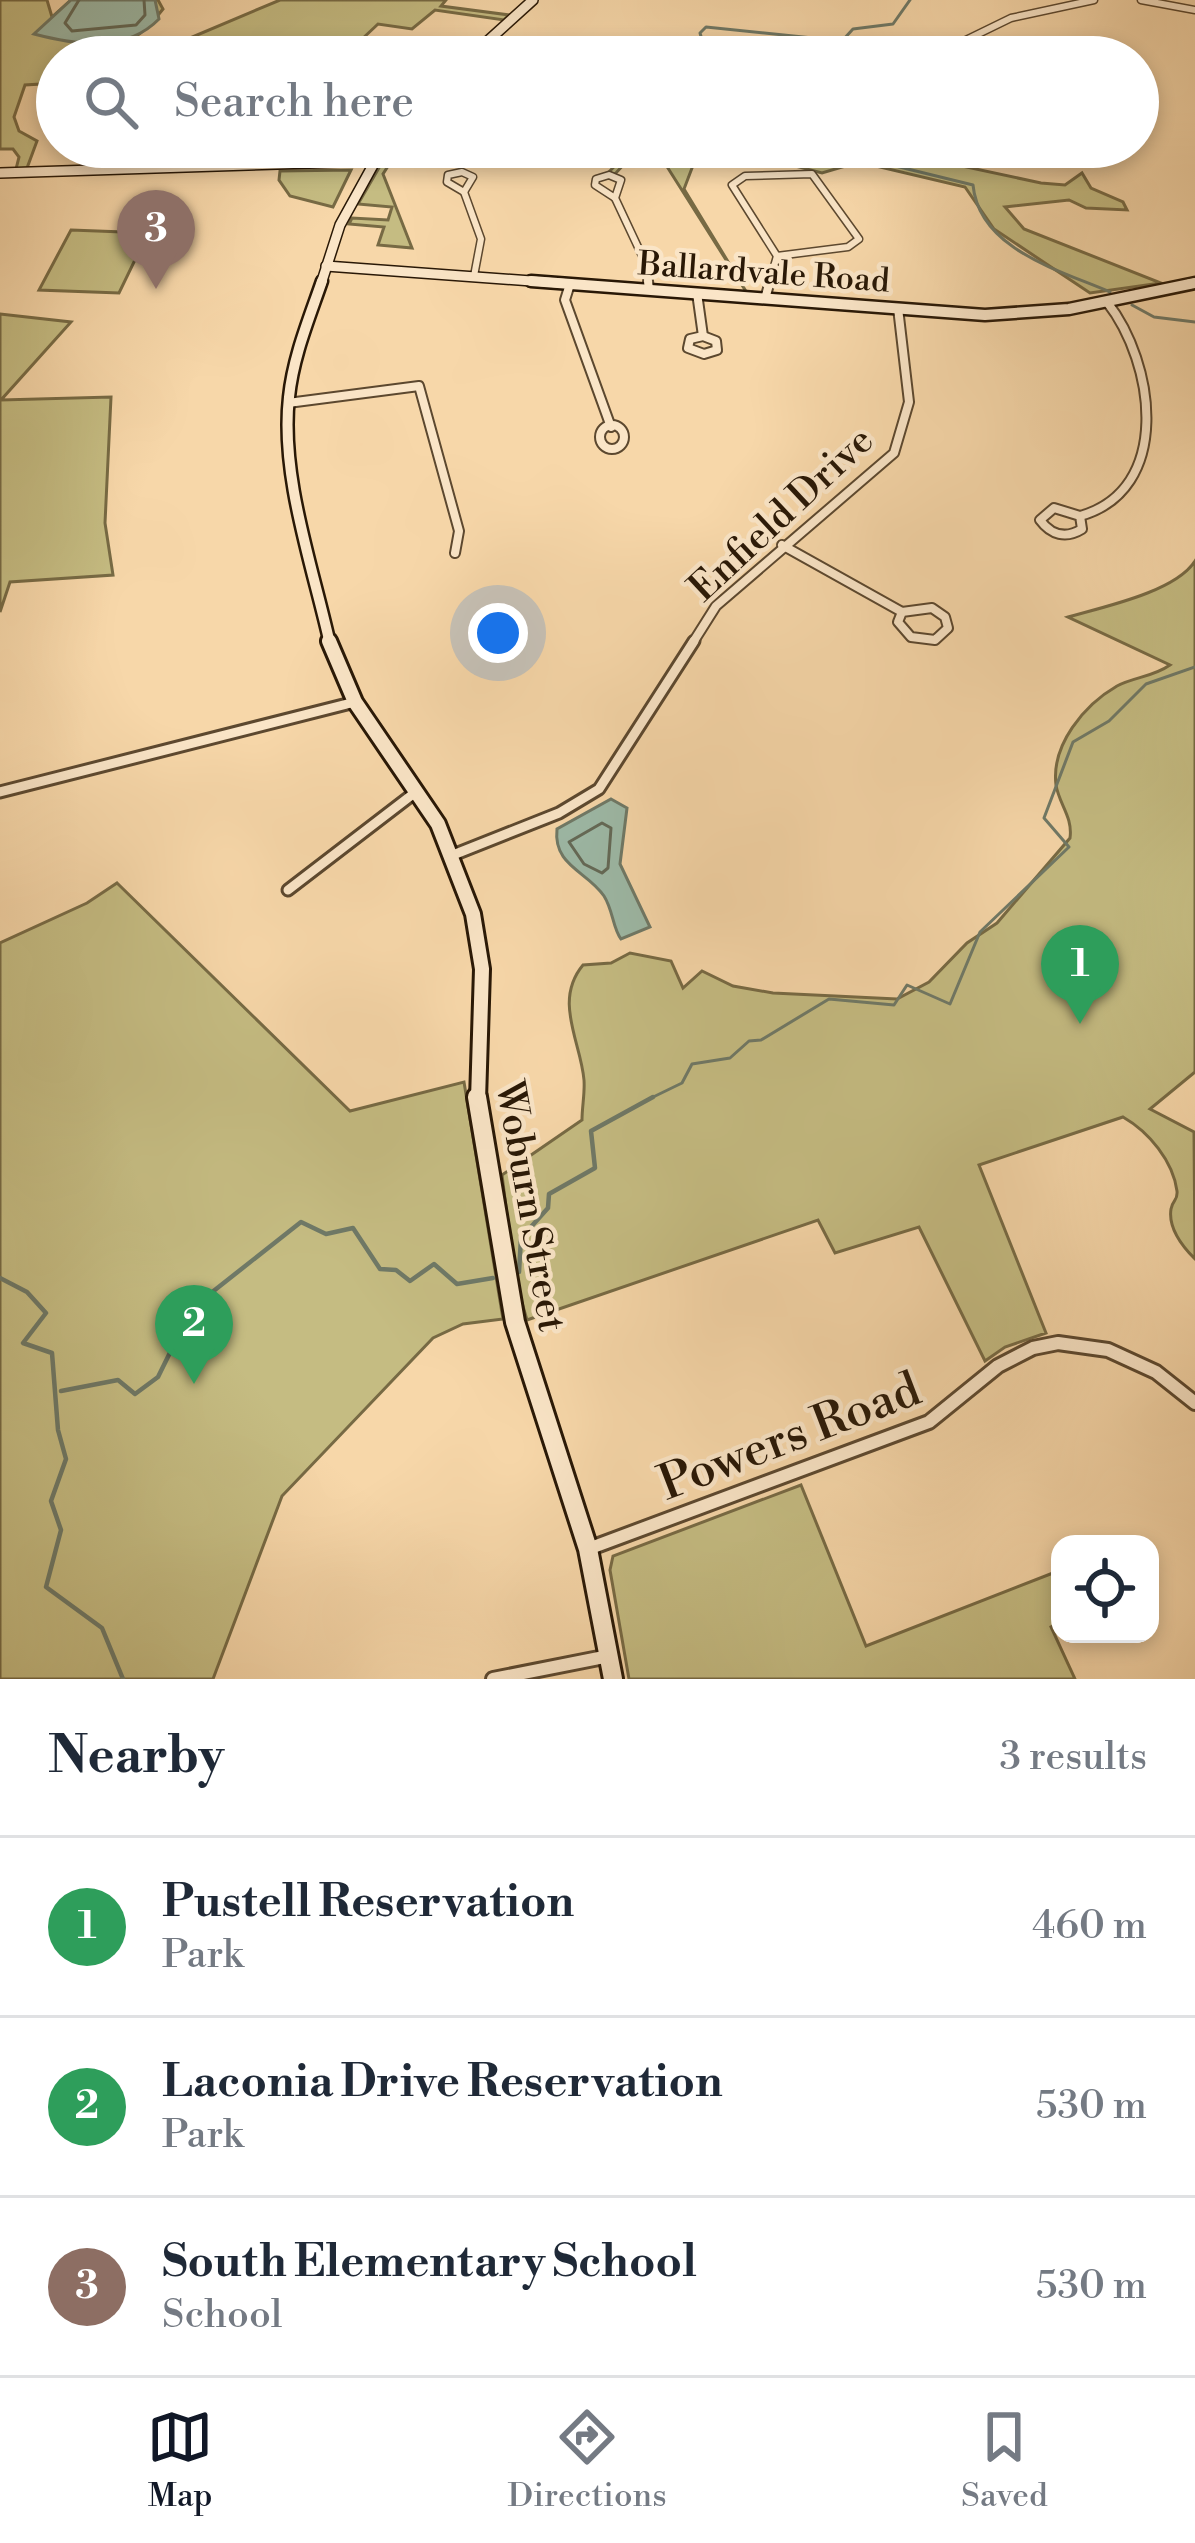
<!DOCTYPE html>
<html lang="en">
<head>
<meta charset="utf-8">
<style>
  body { margin:0; font-family:"Libre Bodoni",serif; background:#f2f2f3; color:#1f2937 }
  .controls { position:absolute; right:36px; bottom:36px; display:grid; overflow:hidden; border-radius:24px; box-shadow:0 6px 18px #0003 }
  .controls button { width:108px; height:108px; display:grid; place-items:center; padding:0; border:0; border-bottom:3px solid #e0e1e3; background:#fff; color:#1f2937; font:60px sans-serif }
  .you { position:absolute; left:498px; top:633px; width:42px; height:42px; margin:-30px; border:9px solid #fff; border-radius:50%; background:#1a73e8; box-shadow:0 0 0 18px #1a73e833 }
  .badge { display:grid; place-items:center; width:78px; height:78px; border-radius:50%; background:#111827; color:#fff; font-size:39px; font-weight:700 }
  .pin { position:absolute; translate:-50% -99px; filter:drop-shadow(0 3px 6px #0008) }
  .pin::after { content:''; position:absolute; top:63px; width:42px; height:36px; background:inherit; clip-path:polygon(0 0,100% 0,50% 100%) }
  .list { margin:0; padding:0; list-style:none }
  h2 { display:flex; justify-content:space-between; align-items:center; height:156px; margin:0; padding:0 48px; font-size:51px }
  h2 small { font-size:39px; font-weight:400; color:#747a83 }
  .list li { display:grid; grid-template-columns:78px 1fr auto; gap:36px; align-items:center; box-sizing:border-box; height:180px; padding:0 48px; border-top:3px solid #e0e1e3 }
  .list b { display:block; font-size:45px; white-space:nowrap }
  .list p { margin:0; font-size:39px; white-space:nowrap; color:#747a83 }
  .list em { font-size:39px; font-style:normal; color:#747a83 }
  .icon { flex:none; width:66px; height:66px; fill:none; stroke:currentColor; stroke-width:2; stroke-linecap:round; stroke-linejoin:round }
  .map { position:relative; flex:none; width:1195px; height:1679px; overflow:hidden }
  .search { position:absolute; background:#fff; box-shadow:0 6px 18px #0003; left:36px; right:36px; top:36px; height:132px; display:flex; align-items:center; gap:30px; box-sizing:border-box; padding:0 42px; border-radius:66px; color:#747a83; font-size:45px }
  .sheet { height:696px; background:#fff }
  nav { display:flex; justify-content:space-around; align-items:center; box-sizing:border-box; height:168px; border-top:3px solid #e0e1e3; background:#fff; font-size:33px; color:#747a83 }
  nav a { display:grid; justify-items:center; gap:6px }
  nav .on { color:#111827 }
  .map>svg:first-child { display:block }
</style>
</head>
<body>
<div class="map">
<svg width="1195" height="1679" viewBox="0 0 1195 1679">
  <rect width="100%" height="100%" fill="#f7d7a9"/>
  <filter id="stains"><feTurbulence type="fractalNoise" baseFrequency=".00167" numOctaves="4"/><feColorMatrix values="0 0 0 0 .2 0 0 0 0 .09 0 0 0 0 .02 0 0 0 .5 -.17"/></filter>
  <radialGradient id="worn" r=".72"><stop offset=".6" stop-color="#630" stop-opacity="0"/><stop offset="1" stop-color="#630" stop-opacity=".3"/></radialGradient>
  <g fill="#c5bc82" stroke="#776a44" stroke-width="3">
    <path d="M 0,0 L 47,0 L 52,17 L 71,0 L 158,0 L 163,9 C 135,45 123,46 77,47 L 84,57 L 57,57 L 57,83 L 25,85 L 14,117 L 19,131 L 37,141 L 27,168 L 16,169 L 19,157 L 13,149 L 0,149 Z"/>
    <path d="M 280,0 L 446,0 L 441,6 L 509,15 L 504,20 L 435,10 L 412,29 L 378,24 L 343,57 L 145,57 Z"/>
    <path d="M 391,147 L 429,147 L 392,160 L 383,174 L 412,248 L 378,245 L 384,227 L 349,224 L 352,218 L 388,220 L 392,207 L 358,204 Z"/>
    <path d="M 633,147 L 700,147 L 684,189 L 747,293 L 666,165 L 639,148 L 615,174 L 608,173 Z"/>
    <path d="M 783,147 L 873,147 L 1041,183 L 1065,185 L 1082,173 L 1091,188 L 1123,202 L 1127,210 L 1086,208 L 1069,200 L 1005,207 L 1024,229 L 1161,283 L 1090,293 L 994,229 L 965,187 L 859,162 L 822,173 L 795,166 Z"/>
    <path d="M 351,170 L 333,207 L 290,196 L 279,180 L 280,171 Z"/>
    <path d="M 71,230 L 148,233 L 119,293 L 39,290 Z"/>
    <path d="M 0,314 L 71,322 L 1,400 L 111,397 L 105,523 L 113,575 L 10,582 L 0,612 Z"/>
    <path d="M 1195,561 L 1195,1072 L 1150,1109 L 1194,1132 L 1195,1259 C 1183,1247 1168,1228 1171,1209 C 1173,1199 1178,1201 1177,1191 C 1173,1161 1149,1132 1123,1117 L 979,1165 L 1046,1333 L 1005,1347 L 985,1361 L 919,1227 L 835,1253 L 818,1220 L 527,1320 L 515,1279 L 502,1175 L 582,1120 C 582,1107 585,1093 584,1080 C 581,1042 553,1001 583,965 L 611,963 L 630,953 L 671,961 L 683,988 L 702,971 L 733,986 L 773,993 L 897,999 L 929,982 L 967,943 L 997,923 L 1070,838 C 1073,817 1059,804 1056,785 C 1051,745 1084,705 1117,686 C 1134,677 1153,677 1170,665 L 1068,617 C 1103,607 1175,592 1195,561 Z"/>
    <path d="M 117,883 L 350,1111 L 464,1082 L 503,1319 L 463,1324 L 433,1338 L 282,1496 L 213,1679 L 0,1679 L 0,943 L 87,903 Z"/>
    <path d="M 801,1485 L 866,1646 L 1053,1573 L 1060,1588 L 1060,1622 L 1051,1627 L 1075,1679 L 629,1679 L 610,1570 L 613,1556 Z"/>
  </g>
  <g fill="#9dbaa8" stroke="#6f7967" stroke-width="3">
    <path d="M 71,0 L 155,0 L 159,19 C 126,53 76,45 34,34 Z"/>
    <path d="M 611,799 L 627,808 L 620,864 L 650,927 L 621,939 C 613,929 613,910 604,896 C 587,871 553,866 557,829 Z"/>
  </g>
  <g fill="none" stroke-linecap="round" stroke-linejoin="round">
    <g stroke="#636957" stroke-width="3">
      <path d="M 79,0 L 65,23 L 72,31 L 136,25 L 145,15 L 144,0"/>
      <path d="M 602,823 L 611,828 L 608,868 L 602,873 L 584,864 L 569,842 Z"/>
    </g>
    <g stroke="#6f7967" stroke-width="3">
      <path d="M 707,57 L 700,33 L 706,27 L 842,41 L 853,29 L 893,24 L 910,0"/>
      <path d="M 818,147 L 973,185 C 979,249 1059,270 1110,292"/>
      <path d="M 1132,305 L 1154,317 L 1195,322"/>
      <path d="M 647,1100 L 682,1083 L 692,1064 L 730,1058 L 749,1041 L 761,1040 L 829,999 L 894,1005 L 907,985 L 950,1004 L 980,932 L 1069,847 L 1044,818 L 1073,742 L 1109,721 L 1146,684 L 1195,667"/>
    </g>
    <g stroke="#6f7967" stroke-width="4.5">
      <path d="M 519,1272 L 521,1238 L 548,1208 L 549,1194 L 595,1168 L 591,1131 L 653,1097"/>
      <path d="M 0,1278 L 27,1292 L 46,1313 L 23,1343 L 52,1353 L 58,1430 L 66,1459 L 51,1501 L 61,1530 L 46,1587 L 102,1628 L 123,1679"/>
      <path d="M 61,1391 L 118,1380 L 135,1394 L 158,1377 L 192,1308 L 301,1222 L 326,1234 L 353,1228 L 380,1269 L 396,1270 L 410,1281 L 434,1264 L 457,1284 L 493,1278"/>
    </g>
    <defs>
      <g id="street-far3">
        <path d="M 1141,0 L 1195,10"/>
        <path d="M 399,53 L 385,57 L 377,52 L 390,47 L 437,57"/>
        <path d="M 931,57 L 1011,18 L 1094,0"/>
        <path d="M 462,172 L 473,177 L 464,192 L 447,182 L 448,175 Z"/>
        <path d="M 812,174 L 859,239 L 848,247 L 777,256 L 732,185 L 745,176 Z"/>
        <path d="M 609,175 L 621,180 L 615,198 L 595,185 L 596,179 Z"/>
        <path d="M 464,192 L 481,239 L 474,276"/>
        <path d="M 615,198 L 645,262 L 648,284"/>
        <path d="M 769,284 L 777,256"/>
      </g>
      <g id="street-far2">
        <path d="M 648,281 L 649,290"/>
        <path d="M 570,284 L 565,300 L 611,427"/>
        <path d="M 697,293 L 703,336"/>
        <path d="M 765,299 L 770,281"/>
        <path d="M 703,336 L 716,341 L 717,350 L 704,354 L 688,348 L 690,339 Z"/>
        <path d="M 288,403 L 419,386 L 459,531 L 455,553"/>
        <circle cx="612" cy="437" r="12"/>
        <path d="M 1054,508 L 1080,516 L 1082,529 C 1066,539 1051,535 1040,520 Z"/>
        <path d="M 1080,516 C 1173,490 1155,363 1107,302"/>
        <path d="M 782,545 L 902,612"/>
        <path d="M 932,608 L 945,617 L 948,628 L 935,640 L 911,637 L 898,622 L 902,612 Z"/>
        <path d="M 692,644 L 716,606 L 894,453 L 909,402 L 898,308"/>
      </g>
      <g id="street-far1">
        <path d="M 0,792 L 355,702"/>
        <path d="M 453,855 L 559,813 L 599,789 L 694,641"/>
        <path d="M 288,890 L 417,791"/>
      </g>
      <g id="street">
        <path d="M 588,1549 L 929,1422 L 998,1366 L 1033,1348 L 1058,1343 L 1108,1350 L 1156,1372 L 1195,1403"/>
        <path d="M 493,1679 L 609,1656"/>
      </g>
      <g id="secondary-far3">
        <path d="M 470,57 L 533,0"/>
        <path d="M 0,173 L 372,161"/>
        <path d="M 326,266 L 572,284"/>
        <path d="M 321,284 L 340,225 L 383,147"/>
        <path d="M 1189,284 L 1195,283"/>
      </g>
      <g id="secondary-far2">
        <path d="M 322,281 C 309,319 293,357 289,397 C 280,476 313,567 330,644"/>
        <path d="M 531,281 L 985,315 L 1069,309 L 1195,283"/>
      </g>
      <path id="secondary-far1" d="M 329,641 L 355,702 L 438,824 L 473,914 L 482,969 L 478,1100"/>
      <path id="secondary" d="M 477,1097 L 515,1322 L 588,1549 L 613,1679"/>
    </defs>
    <use href="#street-far3" stroke="#5c482f" stroke-width="9"/>
    <use href="#street-far2" stroke="#5c482f" stroke-width="12"/>
    <use href="#street-far1" stroke="#5c482f" stroke-width="15"/>
    <use href="#street" stroke="#5c482f" stroke-width="18"/>
    <use href="#secondary-far3" stroke="#291806" stroke-width="12"/>
    <use href="#secondary-far2" stroke="#291806" stroke-width="15"/>
    <use href="#secondary-far1" stroke="#291806" stroke-width="20"/>
    <use href="#secondary" stroke="#291806" stroke-width="24"/>
    <use href="#street-far3" stroke="#fae5c7" stroke-width="6"/>
    <use href="#street-far2" stroke="#fae5c7" stroke-width="8"/>
    <use href="#street-far1" stroke="#fae5c7" stroke-width="9"/>
    <use href="#street" stroke="#fae5c7" stroke-width="12"/>
    <use href="#secondary-far3" stroke="#fae5c7" stroke-width="9"/>
    <use href="#secondary-far2" stroke="#fae5c7" stroke-width="10"/>
    <use href="#secondary-far1" stroke="#fae5c7" stroke-width="14"/>
    <use href="#secondary" stroke="#fae5c7" stroke-width="18"/>
  </g>
  <g text-anchor="middle" stroke-width="9" stroke-linejoin="round" paint-order="stroke">
    <g font-size="33" fill="#291806" stroke="#fae5c7">
      <text transform="translate(764 271) rotate(4)" y="12">Ballardvale Road</text>
    </g>
    <g font-size="39" fill="#291806" stroke="#fae5c7">
      <text transform="translate(780 513) rotate(-43)" y="14">Enfield Drive</text>
      <text transform="translate(532 1206) rotate(80)" y="14">Woburn Street</text>
    </g>
    <g font-size="48" fill="#291806" stroke="#fae5c7">
      <text transform="translate(789 1435) rotate(-21)" y="17">Powers Road</text>
    </g>
  </g>
  <rect width="100%" height="100%" filter="url(#stains)"/>
  <rect width="100%" height="100%" fill="url(#worn)"/>
</svg>
<div class="controls">
<button><svg class="icon" aria-label="locate" viewBox="0 0 24 24"><circle cx="12" cy="12" r="6"/><path d="M12 2v4M12 18v4M2 12h4M18 12h4"/></svg></button>
</div>
<div class="you"></div>
<div class="pin badge" style="left:1080px;top:1024px;background:#2e9e5b">1</div>
<div class="pin badge" style="left:194px;top:1384px;background:#2e9e5b">2</div>
<div class="pin badge" style="left:156px;top:289px;background:#8d6e63">3</div>
<div class="search"><svg class="icon" aria-label="search" viewBox="0 0 24 24"><circle cx="10" cy="10" r="6"/><path d="M15 15l6 6"/></svg>Search here</div>
</div>
<section class="sheet">
<h2>Nearby<small>3 results</small></h2>
<ul class="list">
<li><span class="badge" style="background:#2e9e5b">1</span><div><b>Pustell Reservation</b><p>Park</p></div><em>460 m</em></li>
<li><span class="badge" style="background:#2e9e5b">2</span><div><b>Laconia Drive Reservation</b><p>Park</p></div><em>530 m</em></li>
<li><span class="badge" style="background:#8d6e63">3</span><div><b>South Elementary School</b><p>School</p></div><em>530 m</em></li>
</ul>
</section>
<nav>
<a class="on"><svg class="icon" aria-label="map" viewBox="0 0 24 24"><path d="M3 6l6-2 6 2 6-2v14l-6 2-6-2-6 2zM9 4v14M15 6v14"/></svg>Map</a>
<a><svg class="icon" aria-label="directions" viewBox="0 0 24 24"><path d="M12 3l9 9-9 9-9-9zM9 14v-3h6M13 9l2 2-2 2"/></svg>Directions</a>
<a><svg class="icon" aria-label="saved" viewBox="0 0 24 24"><path d="M7 4h10v16l-5-4-5 4z"/></svg>Saved</a>
</nav>
</body>
</html>
